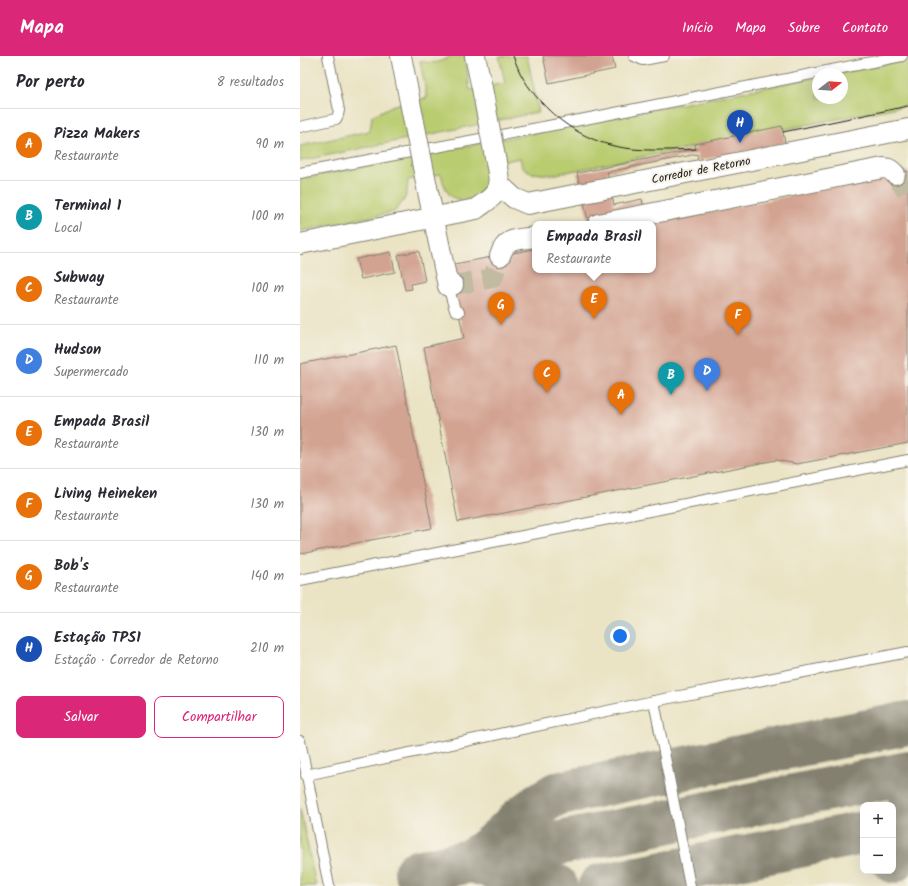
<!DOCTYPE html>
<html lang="pt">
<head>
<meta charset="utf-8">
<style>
  body { margin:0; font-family:Kalam,sans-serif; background:#f2f2f3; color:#2b2b33 }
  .controls { position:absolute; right:12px; bottom:12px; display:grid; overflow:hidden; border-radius:8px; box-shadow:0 4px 16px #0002 }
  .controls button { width:36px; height:36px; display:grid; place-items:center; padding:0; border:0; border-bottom:1px solid #e1e1e2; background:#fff; color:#2b2b33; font:20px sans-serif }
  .compass { position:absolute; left:512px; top:12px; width:36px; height:36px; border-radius:50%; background:#fff; box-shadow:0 4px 16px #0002; rotate:73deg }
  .you { position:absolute; left:320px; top:580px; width:14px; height:14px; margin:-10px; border:3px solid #fff; border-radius:50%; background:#1a73e8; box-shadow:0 0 0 6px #1a73e833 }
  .badge { display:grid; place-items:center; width:26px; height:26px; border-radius:50%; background:#db2777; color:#fff; font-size:13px; font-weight:700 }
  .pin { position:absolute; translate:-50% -33px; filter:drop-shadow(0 1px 2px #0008) }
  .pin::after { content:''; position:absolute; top:21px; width:14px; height:12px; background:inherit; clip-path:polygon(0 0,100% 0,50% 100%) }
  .popup { position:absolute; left:232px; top:165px; width:124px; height:52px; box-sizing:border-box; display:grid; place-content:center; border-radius:8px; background:#fff; filter:drop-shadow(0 1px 3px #0005); font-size:13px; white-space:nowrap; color:#7c7c81 }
  .popup b { font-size:15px; color:#2b2b33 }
  .popup::after { content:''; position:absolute; left:50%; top:100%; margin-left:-8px; border:8px solid transparent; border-top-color:#fff }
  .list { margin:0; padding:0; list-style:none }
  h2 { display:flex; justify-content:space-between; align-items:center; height:52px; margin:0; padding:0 16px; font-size:17px }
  h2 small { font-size:13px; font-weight:400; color:#7c7c81 }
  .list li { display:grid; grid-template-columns:26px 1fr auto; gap:12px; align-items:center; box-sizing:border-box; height:72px; padding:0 16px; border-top:1px solid #e1e1e2 }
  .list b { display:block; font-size:15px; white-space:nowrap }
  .list p { margin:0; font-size:13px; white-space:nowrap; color:#7c7c81 }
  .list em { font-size:13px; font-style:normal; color:#7c7c81 }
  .actions { display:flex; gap:8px; padding:12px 16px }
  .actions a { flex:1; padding:9px 0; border:1px solid #db2777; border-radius:8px; text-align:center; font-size:14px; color:#db2777 }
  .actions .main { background:#db2777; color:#fff }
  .map { position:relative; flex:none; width:608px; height:830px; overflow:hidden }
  header { display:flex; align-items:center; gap:24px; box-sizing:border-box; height:56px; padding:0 20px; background:#db2777; color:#fff }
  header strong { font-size:19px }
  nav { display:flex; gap:22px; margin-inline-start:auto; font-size:14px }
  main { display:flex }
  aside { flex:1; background:#fff }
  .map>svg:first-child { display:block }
</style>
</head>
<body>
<header>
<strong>Mapa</strong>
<nav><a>Início</a><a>Mapa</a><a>Sobre</a><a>Contato</a></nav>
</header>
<main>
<aside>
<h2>Por perto<small>8 resultados</small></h2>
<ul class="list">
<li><span class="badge" style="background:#e8710a">A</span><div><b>Pizza Makers</b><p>Restaurante</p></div><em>90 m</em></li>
<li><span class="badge" style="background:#0f9aa8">B</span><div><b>Terminal 1</b><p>Local</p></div><em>100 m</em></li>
<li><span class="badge" style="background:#e8710a">C</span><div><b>Subway</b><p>Restaurante</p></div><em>100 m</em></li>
<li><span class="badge" style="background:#3f7fe0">D</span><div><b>Hudson</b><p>Supermercado</p></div><em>110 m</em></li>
<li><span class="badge" style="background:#e8710a">E</span><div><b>Empada Brasil</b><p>Restaurante</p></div><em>130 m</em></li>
<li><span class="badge" style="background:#e8710a">F</span><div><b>Living Heineken</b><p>Restaurante</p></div><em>130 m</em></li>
<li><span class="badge" style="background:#e8710a">G</span><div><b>Bob's</b><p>Restaurante</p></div><em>140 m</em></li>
<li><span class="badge" style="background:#1a4fb4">H</span><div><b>Estação TPS1</b><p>Estação · Corredor de Retorno</p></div><em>210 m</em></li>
</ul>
<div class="actions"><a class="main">Salvar</a><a>Compartilhar</a></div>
</aside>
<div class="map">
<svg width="608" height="830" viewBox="0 0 608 830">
  <rect width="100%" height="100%" fill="#f7f3e8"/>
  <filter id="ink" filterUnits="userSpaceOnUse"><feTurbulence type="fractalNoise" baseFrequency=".025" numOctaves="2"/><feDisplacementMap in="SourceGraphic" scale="8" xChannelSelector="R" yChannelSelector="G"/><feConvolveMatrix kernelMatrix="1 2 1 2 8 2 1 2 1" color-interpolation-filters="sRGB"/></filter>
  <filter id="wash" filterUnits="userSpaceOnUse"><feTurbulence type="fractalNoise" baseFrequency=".012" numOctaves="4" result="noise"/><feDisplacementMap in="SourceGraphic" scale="16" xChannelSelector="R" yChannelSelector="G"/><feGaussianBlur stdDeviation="0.9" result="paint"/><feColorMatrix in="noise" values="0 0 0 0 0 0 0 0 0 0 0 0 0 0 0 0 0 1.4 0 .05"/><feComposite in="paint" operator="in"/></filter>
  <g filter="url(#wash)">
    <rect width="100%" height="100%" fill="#eae3c4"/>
    <g fill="#b9cc6f" stroke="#6a7446">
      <path d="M 151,0 L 165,0 L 170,34 L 205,27 L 199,0 L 227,0 L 239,56 L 0,105 L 0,90 L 70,75 L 72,60 L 94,49 L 127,42 L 120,5 C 133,8 140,7 151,0 Z"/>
      <path d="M 608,4 L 608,49 L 251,119 L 232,117 L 222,111 L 220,102 L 186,109 C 187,116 189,123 186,130 C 181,143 158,149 149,138 C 144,132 143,124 141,118 L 108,124 C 107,141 106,143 94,156 L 0,175 L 0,123 L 518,21 L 518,42 L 542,42 L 542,18 L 535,18 Z"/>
      <path d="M 0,752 L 16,830 L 0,830 Z"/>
    </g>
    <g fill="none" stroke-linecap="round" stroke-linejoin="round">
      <g stroke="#838070" stroke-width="44">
        <path d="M 174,802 C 192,792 206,776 221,762 C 232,753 244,745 256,738 L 608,667"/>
        <path d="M 593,805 L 601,769 L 608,754"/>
        <path d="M 175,806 L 256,830"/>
        <path d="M 116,816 L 608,717"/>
        <path d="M 300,830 L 563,777"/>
      </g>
    </g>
    <g id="blocks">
      <g fill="#d3a392">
        <path d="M 243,0 L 312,0 L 315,13 L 249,27 Z"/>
        <path d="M 482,70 L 485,87 L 398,105 L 397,98 L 307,116 L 314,149 L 342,143 L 345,158 L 366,153 L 368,165 L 608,115 L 608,387 L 497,408 L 476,404 L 158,466 L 124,291 L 164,282 L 149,209 L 235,193 L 235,214 L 353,214 L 353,168 L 289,168 L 277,117 L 396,93 L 395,88 Z"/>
        <path d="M 119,195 L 125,225 L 111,228 L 112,233 L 105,234 L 98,199 Z"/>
        <path d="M 91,196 L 95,216 L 61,223 L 56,203 Z"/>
        <path d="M 96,289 L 132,472 L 0,498 L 0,308 Z"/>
      </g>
    </g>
  </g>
  <g filter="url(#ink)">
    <use href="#blocks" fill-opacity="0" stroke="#838070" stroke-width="1"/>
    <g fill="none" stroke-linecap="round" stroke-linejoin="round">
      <g stroke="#c1bba2" stroke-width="20" stroke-dasharray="20 10" stroke-linecap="butt">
        <path d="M 595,118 L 608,137"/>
        <path d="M 153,229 L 193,222 L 200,200"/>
      </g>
      <defs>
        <g id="lane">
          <path d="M 334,0 L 343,4 L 364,0"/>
          <path d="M 0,71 L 36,63 L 38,59 L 39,54 L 28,0"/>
          <path d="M 0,117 L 285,63 L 602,0"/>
          <path d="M 148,230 L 155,254 L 159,256"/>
          <path d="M 0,524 L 608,404"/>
          <path d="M 354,645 L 390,830"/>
          <path d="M 0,685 L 29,830"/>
          <path d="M 6,719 L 354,645 L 608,596"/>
        </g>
        <g id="street">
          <path d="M 101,0 L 110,46"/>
          <path d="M 175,0 L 182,32"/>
          <path d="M 200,129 L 214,142 L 228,148 L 608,73"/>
          <path d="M 127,131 L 148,230 L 153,229"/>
          <path d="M 298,168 L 583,112 C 589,112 591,114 595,118"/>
          <path d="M 0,188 L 176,153 C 192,141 201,138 198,117"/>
          <path d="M 200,200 C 206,181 217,184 235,181"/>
        </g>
      </defs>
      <use href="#lane" stroke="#838070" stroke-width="12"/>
      <use href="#street" stroke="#838070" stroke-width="22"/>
      <use href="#lane" stroke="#fff" stroke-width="10"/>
      <use href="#street" stroke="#fff" stroke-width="20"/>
      <g stroke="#1c1c1c" stroke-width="1">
        <path d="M 213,0 C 216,7 219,16 223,22 C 243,55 276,81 314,90 C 340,96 369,94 396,93"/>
        <path d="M 483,76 L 608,50"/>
      </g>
      <defs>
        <g id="street-bridge">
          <path d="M 182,32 L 198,117"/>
          <path d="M 110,46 L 127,131"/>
        </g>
      </defs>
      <use href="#street-bridge" stroke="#838070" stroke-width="22" stroke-linecap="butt"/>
      <use href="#street-bridge" stroke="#fff" stroke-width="20"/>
    </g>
  </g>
  <g text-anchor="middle" stroke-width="4" stroke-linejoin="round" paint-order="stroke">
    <g font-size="12" fill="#1c1c1c" stroke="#f7f3e8">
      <text transform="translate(401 114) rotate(-11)" y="4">Corredor de Retorno</text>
    </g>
  </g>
</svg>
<div class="controls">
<button>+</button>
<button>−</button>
</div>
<svg class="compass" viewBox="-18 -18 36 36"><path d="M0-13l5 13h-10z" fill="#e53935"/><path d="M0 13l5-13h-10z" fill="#7c7c81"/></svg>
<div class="you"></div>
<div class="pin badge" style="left:321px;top:359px;background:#e8710a">A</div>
<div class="pin badge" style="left:371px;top:339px;background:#0f9aa8">B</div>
<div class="pin badge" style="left:247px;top:337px;background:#e8710a">C</div>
<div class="pin badge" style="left:407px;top:335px;background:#3f7fe0">D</div>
<div class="pin badge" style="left:294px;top:263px;background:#e8710a">E</div>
<div class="popup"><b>Empada Brasil</b>Restaurante</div>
<div class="pin badge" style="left:438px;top:279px;background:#e8710a">F</div>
<div class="pin badge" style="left:201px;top:269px;background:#e8710a">G</div>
<div class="pin badge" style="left:440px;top:87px;background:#1a4fb4">H</div>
</div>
</main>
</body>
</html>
